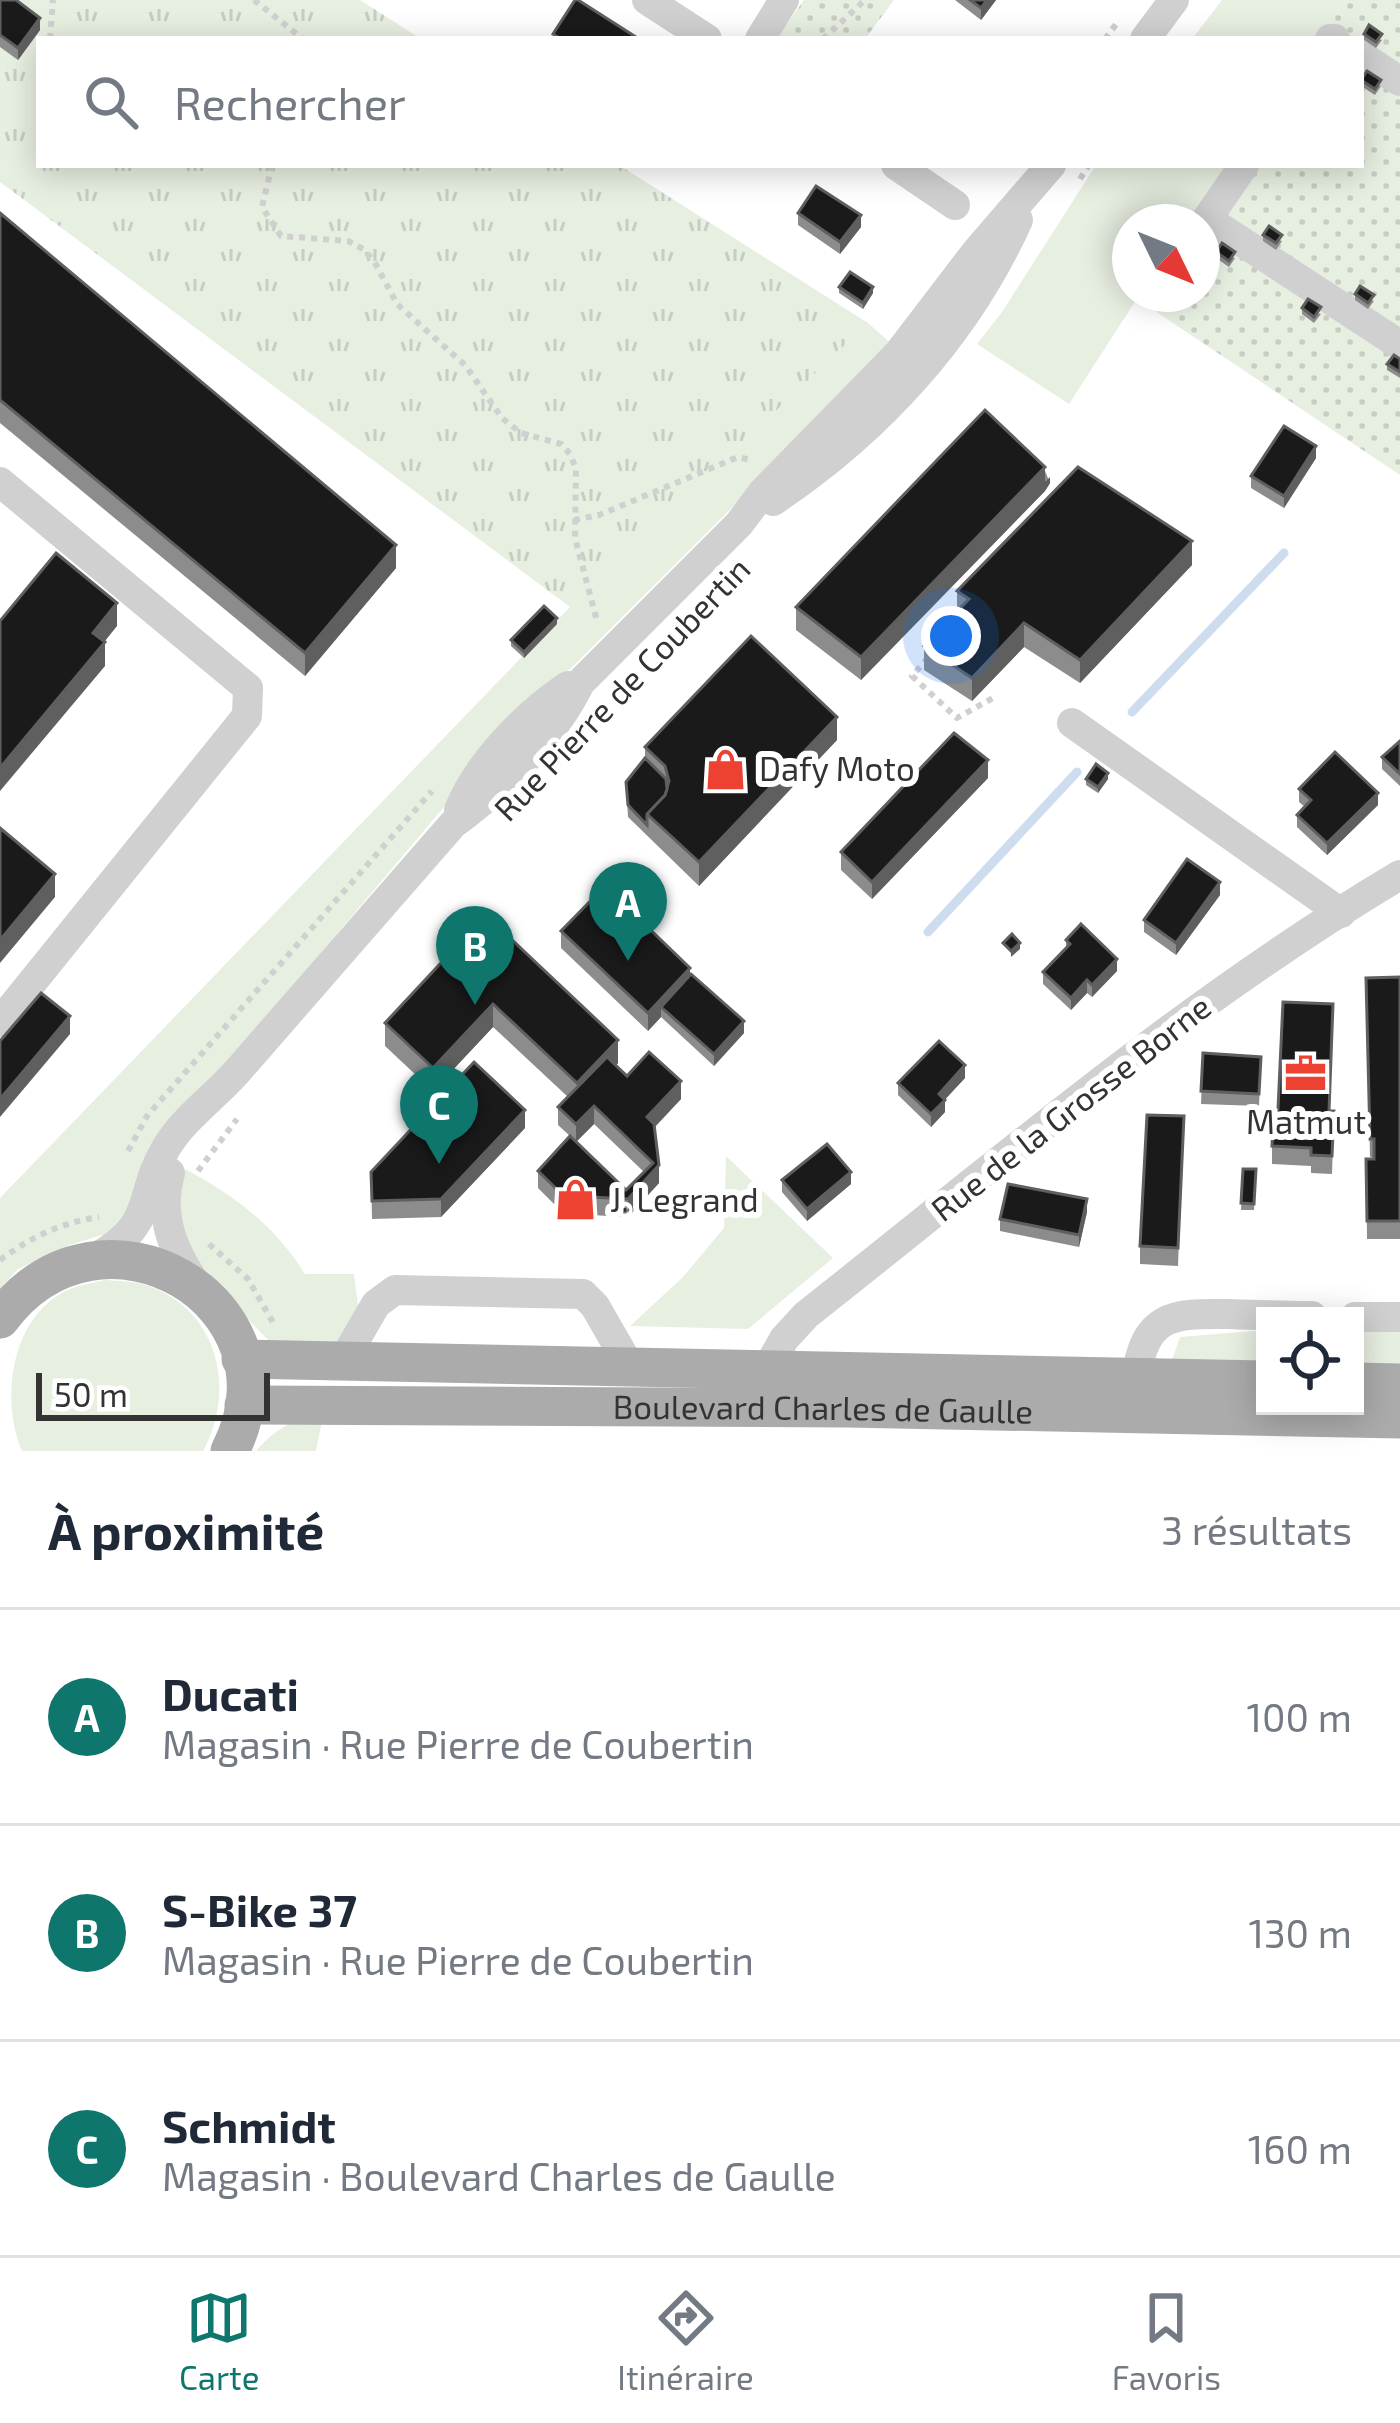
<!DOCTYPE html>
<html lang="fr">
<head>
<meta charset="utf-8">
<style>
  body { margin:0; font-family:"Exo 2",sans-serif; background:#f6f6f7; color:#1f2937 }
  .controls { position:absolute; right:36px; bottom:36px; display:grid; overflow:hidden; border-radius:0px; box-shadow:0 6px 30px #0003 }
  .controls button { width:108px; height:108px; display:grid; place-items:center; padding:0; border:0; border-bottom:3px solid #e0e1e3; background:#fff; color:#1f2937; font:60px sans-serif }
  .compass { position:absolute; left:1112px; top:204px; width:108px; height:108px; border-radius:50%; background:#fff; box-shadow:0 6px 30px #0003; rotate:133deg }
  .scale { position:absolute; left:36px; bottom:30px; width:234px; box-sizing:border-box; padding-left:12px; border:6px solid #333; border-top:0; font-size:33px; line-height:42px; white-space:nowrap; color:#333; -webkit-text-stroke:9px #fff; paint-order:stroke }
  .you { position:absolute; left:951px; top:636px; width:42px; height:42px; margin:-30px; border:9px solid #fff; border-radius:50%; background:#1a73e8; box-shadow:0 0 0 18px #1a73e833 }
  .badge { display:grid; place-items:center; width:78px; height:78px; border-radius:50%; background:#0f766e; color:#fff; font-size:39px; font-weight:700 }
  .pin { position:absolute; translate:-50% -99px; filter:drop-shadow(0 3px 6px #0008) }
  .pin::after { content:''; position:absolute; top:63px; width:42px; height:36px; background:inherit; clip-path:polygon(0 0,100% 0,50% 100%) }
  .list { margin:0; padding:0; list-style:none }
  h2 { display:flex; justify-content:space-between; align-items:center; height:156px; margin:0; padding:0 48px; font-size:51px }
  h2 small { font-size:39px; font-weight:400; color:#747a83 }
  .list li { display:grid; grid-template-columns:78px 1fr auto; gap:36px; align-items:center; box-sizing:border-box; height:216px; padding:0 48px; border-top:3px solid #e0e1e3 }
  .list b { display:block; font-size:45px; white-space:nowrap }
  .list p { margin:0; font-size:39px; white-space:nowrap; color:#747a83 }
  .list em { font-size:39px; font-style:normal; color:#747a83 }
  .icon { flex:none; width:66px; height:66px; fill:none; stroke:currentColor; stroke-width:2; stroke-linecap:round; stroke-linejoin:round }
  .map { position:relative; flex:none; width:1400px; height:1451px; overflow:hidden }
  .search { position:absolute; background:#fff; box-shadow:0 6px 30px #0003; left:36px; right:36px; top:36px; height:132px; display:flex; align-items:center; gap:30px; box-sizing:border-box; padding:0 42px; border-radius:0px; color:#747a83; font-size:45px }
  .sheet { height:804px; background:#fff }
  nav { display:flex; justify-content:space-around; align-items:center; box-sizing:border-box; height:168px; border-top:3px solid #e0e1e3; background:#fff; font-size:33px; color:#747a83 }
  nav a { display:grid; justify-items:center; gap:6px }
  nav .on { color:#0f766e }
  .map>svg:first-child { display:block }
</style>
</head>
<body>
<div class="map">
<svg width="1400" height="1451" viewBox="0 0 1400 1451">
  <defs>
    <pattern id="park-tufts" width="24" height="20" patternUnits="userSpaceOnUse" patternTransform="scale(3)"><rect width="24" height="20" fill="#e7efe1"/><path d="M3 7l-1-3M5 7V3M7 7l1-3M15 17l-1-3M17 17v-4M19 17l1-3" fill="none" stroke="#c7cdc2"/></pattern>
    <pattern id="garden-dots" width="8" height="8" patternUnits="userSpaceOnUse" patternTransform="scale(3)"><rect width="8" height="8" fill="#e7efe1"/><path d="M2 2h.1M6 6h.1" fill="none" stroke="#c7cdc2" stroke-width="1.8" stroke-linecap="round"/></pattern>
  </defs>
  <rect width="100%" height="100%" fill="#fff"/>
  <g fill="#e7efe1">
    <path d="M 1222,0 L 1346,0 L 1319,39 L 1192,39 Z"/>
    <path d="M 1096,165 L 1231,165 L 1191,222 L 1130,222 L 1130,294 L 1140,294 L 1069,404 L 977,344 L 1002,312 Z"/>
    <path d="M 868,323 L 894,346 L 508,731 L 271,1012 L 121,1229 L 70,1245 L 18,1269 L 0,1289 L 0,1198 L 570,607 Z"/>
    <path d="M 726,1156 L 833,1258 L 748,1329 L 630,1326 L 682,1278 L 724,1228 Z"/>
    <path d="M 185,1169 C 234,1195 275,1226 305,1274 L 354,1274 L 363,1348 L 270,1342 C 244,1315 187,1259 178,1224 C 173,1207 180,1186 185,1169 Z"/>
    <path d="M 105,1280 C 117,1281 131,1281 142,1284 C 217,1305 238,1389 203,1451 L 22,1451 C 0,1398 11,1316 68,1290 C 79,1285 93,1283 105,1280 Z"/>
    <path d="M 1265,1330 L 1265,1364 L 1172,1360 L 1180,1337 Z"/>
    <path d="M 1355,1331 L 1400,1332 L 1400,1368 L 1355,1367 Z"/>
    <path d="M 323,1416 L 316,1451 L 256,1451 C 276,1428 293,1419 323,1416 Z"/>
  </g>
  <path fill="url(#park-tufts)" d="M 0,0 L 360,0 L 421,39 L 39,39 L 39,165 L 619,165 L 868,323 L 570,607 L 0,182 Z"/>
  <g fill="url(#garden-dots)">
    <path d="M 804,0 L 894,0 L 865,39 L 776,39 Z"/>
    <path d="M 1346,0 L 1400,0 L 1400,475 L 1137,299 L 1140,294 L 1202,294 L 1202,222 L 1191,222 L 1231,165 L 1361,165 L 1361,39 L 1319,39 Z"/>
  </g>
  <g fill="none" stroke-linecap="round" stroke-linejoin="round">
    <g stroke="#cdddef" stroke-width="9">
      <path d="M 1132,712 L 1284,553"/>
      <path d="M 928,932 L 1077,772"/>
    </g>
    <g stroke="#d0d0d0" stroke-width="6" stroke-dasharray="6 6" stroke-linecap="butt">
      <path d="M 254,0 L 303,39"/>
      <path d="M 50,39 L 53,0"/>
      <path d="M 823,39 L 865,0"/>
      <path d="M 1105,39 L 1117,23"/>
      <path d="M 272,165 L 262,207 L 281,236 L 348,241 L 363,249 L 374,261 L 397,304 L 465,365 L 502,418 L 521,433 L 561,444 L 570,454 L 576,469 L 575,538 L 597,621"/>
      <path d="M 1080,179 L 1089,165"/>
      <path d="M 574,520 L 599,515 L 738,457 L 751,460"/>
      <path d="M 928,658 L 912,676 L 957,718 L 993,698"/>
      <path d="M 128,1151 L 147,1116 L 432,791"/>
      <path d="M 198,1171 L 237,1119"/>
      <path d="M 209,1244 L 248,1279 L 275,1326"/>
      <path d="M 0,1260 C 31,1237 60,1223 99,1217"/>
    </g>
    <g stroke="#d0d0d0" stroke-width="30">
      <path d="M 647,0 L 707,39"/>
      <path d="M 760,39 L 784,0"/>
      <path d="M 1145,39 L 1174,0"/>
      <path d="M 1330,39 L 1335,39"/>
      <path d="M 1361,56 L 1400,81"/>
      <path d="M 896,165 L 955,205"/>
      <path d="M 1244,165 L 1207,219 L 1400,345"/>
      <path d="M 0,482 L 248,688 L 247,716 L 0,1022"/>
      <path d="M 773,501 C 878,431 966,335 1018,220"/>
      <path d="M 1072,723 L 1341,913"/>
      <path d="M 459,810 C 478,763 526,714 568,686"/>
      <path d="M 170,1173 C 157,1218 175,1255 200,1290"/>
      <path d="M 93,1259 C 158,1224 136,1199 166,1148 C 185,1116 218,1095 241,1067 C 312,986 382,905 453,824 C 501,789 554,737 580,683 L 739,524 L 763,492 L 898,354 L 976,252 L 1051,165"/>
      <path d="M 1355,1317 L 1400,1317"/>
      <path d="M 343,1361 L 376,1304 L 395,1290 L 583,1294 L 595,1306 L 630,1367"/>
      <path d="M 767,1369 L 784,1339 L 806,1315 C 1000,1162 1188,1001 1400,875"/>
      <path d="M 1136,1378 C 1145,1315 1171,1313 1228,1314 C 1256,1315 1284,1316 1312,1316"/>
    </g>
    <g stroke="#ababab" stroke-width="39">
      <path d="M 0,1319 C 101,1183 305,1303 230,1451"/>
      <path d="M 241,1359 L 1265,1380"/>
      <path d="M 1355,1382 L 1400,1383"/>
      <path id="s1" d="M 244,1405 L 847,1408 L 1400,1419"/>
    </g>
  </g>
  <g fill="#8c8c8c" fill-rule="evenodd">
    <path d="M 0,0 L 40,30 L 18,60 L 0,47 Z"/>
    <path d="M 955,0 L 996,0 L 981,20 Z"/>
    <path d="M 1364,34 L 1382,40 L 1376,48 L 1364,40 Z"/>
    <path d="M 1361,80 L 1381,86 L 1375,95 L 1361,86 Z"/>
    <path d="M 0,213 L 396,568 L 305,676 L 0,423 Z"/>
    <path d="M 798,213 L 861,227 L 840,254 L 798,225 Z"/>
    <path d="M 1263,235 L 1282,241 L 1276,250 L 1263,241 Z"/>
    <path d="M 1216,252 L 1235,258 L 1229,267 L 1216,258 Z"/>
    <path d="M 839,287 L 873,293 L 863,309 L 839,293 Z"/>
    <path d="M 1355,294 L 1374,301 L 1368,309 L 1355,300 Z"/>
    <path d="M 1302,308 L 1321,314 L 1314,323 L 1302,314 Z"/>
    <path d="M 1400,359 L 1400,378 L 1387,370 L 1387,364 Z"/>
    <path d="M 1316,458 L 1284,508 L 1251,488 L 1251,476 Z"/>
    <path d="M 1045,471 L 1050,483 L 1045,491 L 861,680 L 796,630 L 796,607 Z"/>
    <path d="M 1192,565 L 1080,683 L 1024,647 L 972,701 L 924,670 L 924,646 L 957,611 L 957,591 Z"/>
    <path d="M 557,624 L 524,658 L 511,646 L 511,640 Z"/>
    <path d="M 837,740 L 699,886 L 628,817 L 626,782 L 645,758 L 645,747 Z"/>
    <path d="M 1400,741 L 1400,786 L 1382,769 L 1382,757 Z"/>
    <path d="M 988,778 L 872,899 L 841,870 L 841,852 Z"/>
    <path d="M 1086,779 L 1108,779 L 1098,793 L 1086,785 Z"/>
    <path d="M 1299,789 L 1378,805 L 1327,855 L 1297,827 L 1297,815 L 1305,807 L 1299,802 Z"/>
    <path d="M 1220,895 L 1176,955 L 1144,932 L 1144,920 Z"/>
    <path d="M 561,931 L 690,975 L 744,1033 L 714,1066 L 661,1017 L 648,1031 L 561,948 Z"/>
    <path d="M 1066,940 L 1117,971 L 1092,997 L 1087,993 L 1071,1010 L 1043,984 L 1043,972 L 1066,948 Z"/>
    <path d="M 461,962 L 618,1063 L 616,1065 L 627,1076 L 681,1099 L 655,1127 L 659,1183 L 628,1217 L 572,1214 L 568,1218 L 538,1188 L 538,1171 L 570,1136 L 558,1125 L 558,1107 L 568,1097 L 493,1027 L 433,1091 L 385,1046 L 385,1023 ZM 594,1124 L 644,1172 L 626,1190 L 576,1142 Z"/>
    <path d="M 1400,977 L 1400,1239 L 1367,1239 L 1366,1159 L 1374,1159 L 1374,1157 L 1370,1157 L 1366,978 Z"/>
    <path d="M 1203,1053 L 1261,1057 L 1259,1106 L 1201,1104 Z"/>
    <path d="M 965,1078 L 945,1099 L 945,1112 L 931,1127 L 898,1095 L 898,1083 Z"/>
    <path d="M 1330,1111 L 1334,1111 L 1332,1174 L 1311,1173 L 1311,1166 L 1272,1164 L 1272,1146 Z"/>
    <path d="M 1184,1116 L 1178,1266 L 1140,1264 L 1140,1246 Z"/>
    <path d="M 525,1128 L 441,1217 L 372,1219 L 371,1172 Z"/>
    <path d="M 1243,1169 L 1256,1169 L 1254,1210 L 1241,1210 Z"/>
    <path d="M 782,1180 L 851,1184 L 807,1221 L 782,1192 Z"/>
    <path d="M 1087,1212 L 1079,1247 L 1000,1231 L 1000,1219 Z"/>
  </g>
  <g fill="#5f5f5f">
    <path d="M 987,0 L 996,0 L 981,20 L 981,8 Z"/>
    <path d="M 40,18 L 40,30 L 18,60 L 18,48 Z"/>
    <path d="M 861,215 L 861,227 L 840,254 L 840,242 Z"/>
    <path d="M 873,287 L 873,293 L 863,309 L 863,303 Z"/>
    <path d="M 1316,446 L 1316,458 L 1284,508 L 1284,496 Z"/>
    <path d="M 1045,467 L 1045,482 L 1050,477 L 1050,483 L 1045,491 L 861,680 L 861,657 Z"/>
    <path d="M 1192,541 L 1192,565 L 1080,683 L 1080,660 Z"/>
    <path d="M 396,545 L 396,568 L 305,676 L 305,653 Z"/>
    <path d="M 117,603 L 117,626 L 93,656 L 93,633 Z"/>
    <path d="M 557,618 L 557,624 L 524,658 L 524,652 Z"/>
    <path d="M 1024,623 L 1024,647 L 972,701 L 972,678 Z"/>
    <path d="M 105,642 L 105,666 L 0,791 L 0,768 Z"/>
    <path d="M 837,717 L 837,740 L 699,886 L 699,862 Z"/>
    <path d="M 988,760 L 988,778 L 872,899 L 872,882 Z"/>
    <path d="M 1108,773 L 1108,779 L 1098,793 L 1098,787 Z"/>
    <path d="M 1378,793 L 1378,805 L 1327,855 L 1327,843 Z"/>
    <path d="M 55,874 L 55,897 L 0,963 L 0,940 Z"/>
    <path d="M 1220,882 L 1220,895 L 1176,955 L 1176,943 Z"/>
    <path d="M 1020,943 L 1020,949 L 1011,957 L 1011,951 Z"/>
    <path d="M 1117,959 L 1117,971 L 1092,997 L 1092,985 Z"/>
    <path d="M 690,968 L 690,986 L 661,1007 L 661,1017 L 648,1031 L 648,1013 Z"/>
    <path d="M 1087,980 L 1087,993 L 1071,1010 L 1071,998 Z"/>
    <path d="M 493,1004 L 493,1027 L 433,1091 L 433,1068 Z"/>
    <path d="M 70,1016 L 70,1034 L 0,1117 L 0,1099 Z"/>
    <path d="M 744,1021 L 744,1033 L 714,1066 L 714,1054 Z"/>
    <path d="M 618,1040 L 618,1063 L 577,1106 L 577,1083 Z"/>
    <path d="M 965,1065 L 965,1078 L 939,1106 L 939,1094 Z"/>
    <path d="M 681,1081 L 681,1099 L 647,1135 L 647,1117 Z"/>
    <path d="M 945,1100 L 945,1112 L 931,1127 L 931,1114 Z"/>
    <path d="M 594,1106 L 594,1124 L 576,1142 L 576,1124 Z"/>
    <path d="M 525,1110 L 525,1128 L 441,1217 L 441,1199 Z"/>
    <path d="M 659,1165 L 659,1183 L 628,1217 L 628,1199 Z"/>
    <path d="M 851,1172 L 851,1184 L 807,1221 L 807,1209 Z"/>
    <path d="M 572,1196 L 572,1214 L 568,1218 L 568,1200 Z"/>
    <path d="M 1087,1199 L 1087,1212 L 1079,1247 L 1079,1235 Z"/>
  </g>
  <g fill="#1a1a1a" stroke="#5f5f5f" stroke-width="3">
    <path d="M 0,0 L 16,0 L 40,18 L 18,48 L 0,35 Z"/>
    <path d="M 575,0 L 578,0 L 639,39 L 561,39 L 553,34 Z"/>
    <path d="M 970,0 L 987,0 L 981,8 Z"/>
    <path d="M 1369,25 L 1382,34 L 1376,42 L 1364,34 Z"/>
    <path d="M 1367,71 L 1381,80 L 1375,89 L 1361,80 Z"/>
    <path d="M 816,186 L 861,215 L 840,242 L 798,213 Z"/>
    <path d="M 0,213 L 396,545 L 305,653 L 0,400 Z"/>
    <path d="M 1269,226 L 1282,235 L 1276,243 L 1263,235 Z"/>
    <path d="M 1222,243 L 1235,252 L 1229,261 L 1216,252 Z"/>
    <path d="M 850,272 L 873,287 L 863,303 L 839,287 Z"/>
    <path d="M 1360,286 L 1374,295 L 1368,303 L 1355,294 Z"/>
    <path d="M 1308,299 L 1321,307 L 1314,317 L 1302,308 Z"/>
    <path d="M 1394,355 L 1400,359 L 1400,372 L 1387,364 Z"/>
    <path d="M 985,410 L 1045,467 L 861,657 L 796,607 Z"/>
    <path d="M 1284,426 L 1316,446 L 1284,496 L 1251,476 Z"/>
    <path d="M 1078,467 L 1192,541 L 1080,660 L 1024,623 L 972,678 L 924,646 L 969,599 L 957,591 Z"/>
    <path d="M 56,553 L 117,603 L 93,633 L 105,642 L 0,768 L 0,621 Z"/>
    <path d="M 544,606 L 557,618 L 524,652 L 511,640 Z"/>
    <path d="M 751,636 L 837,717 L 699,862 L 647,814 L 665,795 L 669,781 L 665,766 L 645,747 Z"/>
    <path d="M 954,733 L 988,760 L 872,882 L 841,852 Z"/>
    <path d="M 1400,741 L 1400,774 L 1382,757 Z"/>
    <path d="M 1335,752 L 1378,793 L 1327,843 L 1297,815 L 1311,800 L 1299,789 Z"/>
    <path d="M 645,758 L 666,779 L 667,789 L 665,795 L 647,814 L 647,825 L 628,805 L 626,782 Z"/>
    <path d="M 1096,764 L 1108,773 L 1098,787 L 1086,779 Z"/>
    <path d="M 0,828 L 55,874 L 0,940 Z"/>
    <path d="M 1187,859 L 1220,882 L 1176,943 L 1144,920 Z"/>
    <path d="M 605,886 L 690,968 L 648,1013 L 561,931 Z"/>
    <path d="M 1081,924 L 1117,959 L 1092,985 L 1087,980 L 1071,998 L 1043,972 L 1070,944 L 1066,940 Z"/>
    <path d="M 1012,934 L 1020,943 L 1011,951 L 1003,943 Z"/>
    <path d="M 510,938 L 618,1040 L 577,1083 L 493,1004 L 433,1068 L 385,1023 L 452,951 L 461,962 L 478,966 L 489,961 Z"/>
    <path d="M 691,974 L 744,1021 L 714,1054 L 661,1007 Z"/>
    <path d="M 1400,977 L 1400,1221 L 1367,1221 L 1366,1159 L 1374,1159 L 1374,1139 L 1370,1139 L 1366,978 Z"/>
    <path d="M 41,993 L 70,1016 L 0,1099 L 0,1041 Z"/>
    <path d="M 1283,1002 L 1333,1004 L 1329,1111 L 1334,1111 L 1332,1156 L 1311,1155 L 1311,1148 L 1272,1146 L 1274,1108 L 1278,1109 Z"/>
    <path d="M 939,1041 L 965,1065 L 939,1094 L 945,1100 L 931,1114 L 898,1083 Z"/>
    <path d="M 649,1052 L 681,1081 L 647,1117 L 654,1124 L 659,1165 L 628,1199 L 572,1196 L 568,1200 L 538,1171 L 570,1136 L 626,1190 L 653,1163 L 594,1106 L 576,1124 L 558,1107 L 607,1057 L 627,1076 Z"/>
    <path d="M 1203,1053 L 1261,1057 L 1259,1094 L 1201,1091 Z"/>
    <path d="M 474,1062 L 525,1110 L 441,1199 L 372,1201 L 371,1172 Z"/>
    <path d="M 1147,1115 L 1184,1116 L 1178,1248 L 1140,1246 Z"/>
    <path d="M 827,1144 L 851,1172 L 807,1209 L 782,1180 Z"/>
    <path d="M 1243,1169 L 1256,1169 L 1254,1204 L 1241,1203 Z"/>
    <path d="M 1008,1184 L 1087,1199 L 1079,1235 L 1000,1219 Z"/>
  </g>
  <defs>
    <symbol id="shop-bare" viewBox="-9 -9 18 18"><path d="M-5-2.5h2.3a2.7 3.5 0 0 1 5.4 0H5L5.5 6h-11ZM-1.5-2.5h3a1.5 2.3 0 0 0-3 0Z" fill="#ed4131" stroke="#fff" stroke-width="2.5" paint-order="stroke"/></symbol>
    <symbol id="office-bare" viewBox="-9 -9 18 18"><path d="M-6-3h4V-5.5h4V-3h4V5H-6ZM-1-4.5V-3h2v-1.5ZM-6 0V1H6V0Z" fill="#ed4131" stroke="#fff" stroke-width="2.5" paint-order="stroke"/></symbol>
  </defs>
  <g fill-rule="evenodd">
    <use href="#shop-bare" x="696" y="740" width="59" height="59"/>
    <use href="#office-bare" x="1276" y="1044" width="59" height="59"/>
    <use href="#shop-bare" x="546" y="1170" width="59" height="59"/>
  </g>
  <g text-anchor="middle" stroke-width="12" stroke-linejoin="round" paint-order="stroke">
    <g font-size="33" fill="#333" stroke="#fff">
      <text transform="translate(622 689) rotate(-46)" y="12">Rue Pierre de Coubertin</text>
      <text transform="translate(1071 1108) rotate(-38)" y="12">Rue de la Grosse Borne</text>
      <text dy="12" stroke="none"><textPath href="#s1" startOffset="579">Boulevard Charles de Gaulle</textPath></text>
    </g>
    <g font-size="33" fill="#333" stroke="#fff" text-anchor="start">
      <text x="759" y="781">Dafy Moto</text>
      <text x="1306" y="1134" text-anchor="middle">Matmut</text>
      <text x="610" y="1212">J. Legrand</text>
    </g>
  </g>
</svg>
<div class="controls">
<button><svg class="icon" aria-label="locate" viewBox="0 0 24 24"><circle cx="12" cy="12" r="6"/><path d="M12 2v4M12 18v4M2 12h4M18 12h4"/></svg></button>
</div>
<svg class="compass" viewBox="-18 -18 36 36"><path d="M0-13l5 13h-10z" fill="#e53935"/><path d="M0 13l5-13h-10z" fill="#747a83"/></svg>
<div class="scale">50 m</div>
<div class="you"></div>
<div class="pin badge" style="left:628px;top:961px">A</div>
<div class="pin badge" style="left:475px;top:1005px">B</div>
<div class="pin badge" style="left:439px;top:1164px">C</div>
<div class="search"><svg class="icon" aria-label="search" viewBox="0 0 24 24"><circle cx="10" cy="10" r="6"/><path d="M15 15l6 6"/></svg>Rechercher</div>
</div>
<section class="sheet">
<h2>À proximité<small>3 résultats</small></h2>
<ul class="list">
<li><span class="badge">A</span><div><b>Ducati</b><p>Magasin · Rue Pierre de Coubertin</p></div><em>100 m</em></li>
<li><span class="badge">B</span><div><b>S-Bike 37</b><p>Magasin · Rue Pierre de Coubertin</p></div><em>130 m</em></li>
<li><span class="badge">C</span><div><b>Schmidt</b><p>Magasin · Boulevard Charles de Gaulle</p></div><em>160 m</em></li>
</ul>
</section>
<nav>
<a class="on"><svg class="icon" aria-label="map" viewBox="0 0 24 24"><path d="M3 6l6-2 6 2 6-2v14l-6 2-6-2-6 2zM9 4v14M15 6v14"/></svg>Carte</a>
<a><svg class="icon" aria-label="directions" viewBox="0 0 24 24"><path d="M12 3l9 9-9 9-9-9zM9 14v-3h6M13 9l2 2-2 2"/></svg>Itinéraire</a>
<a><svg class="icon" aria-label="saved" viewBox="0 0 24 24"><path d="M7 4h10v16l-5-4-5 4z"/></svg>Favoris</a>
</nav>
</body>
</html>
